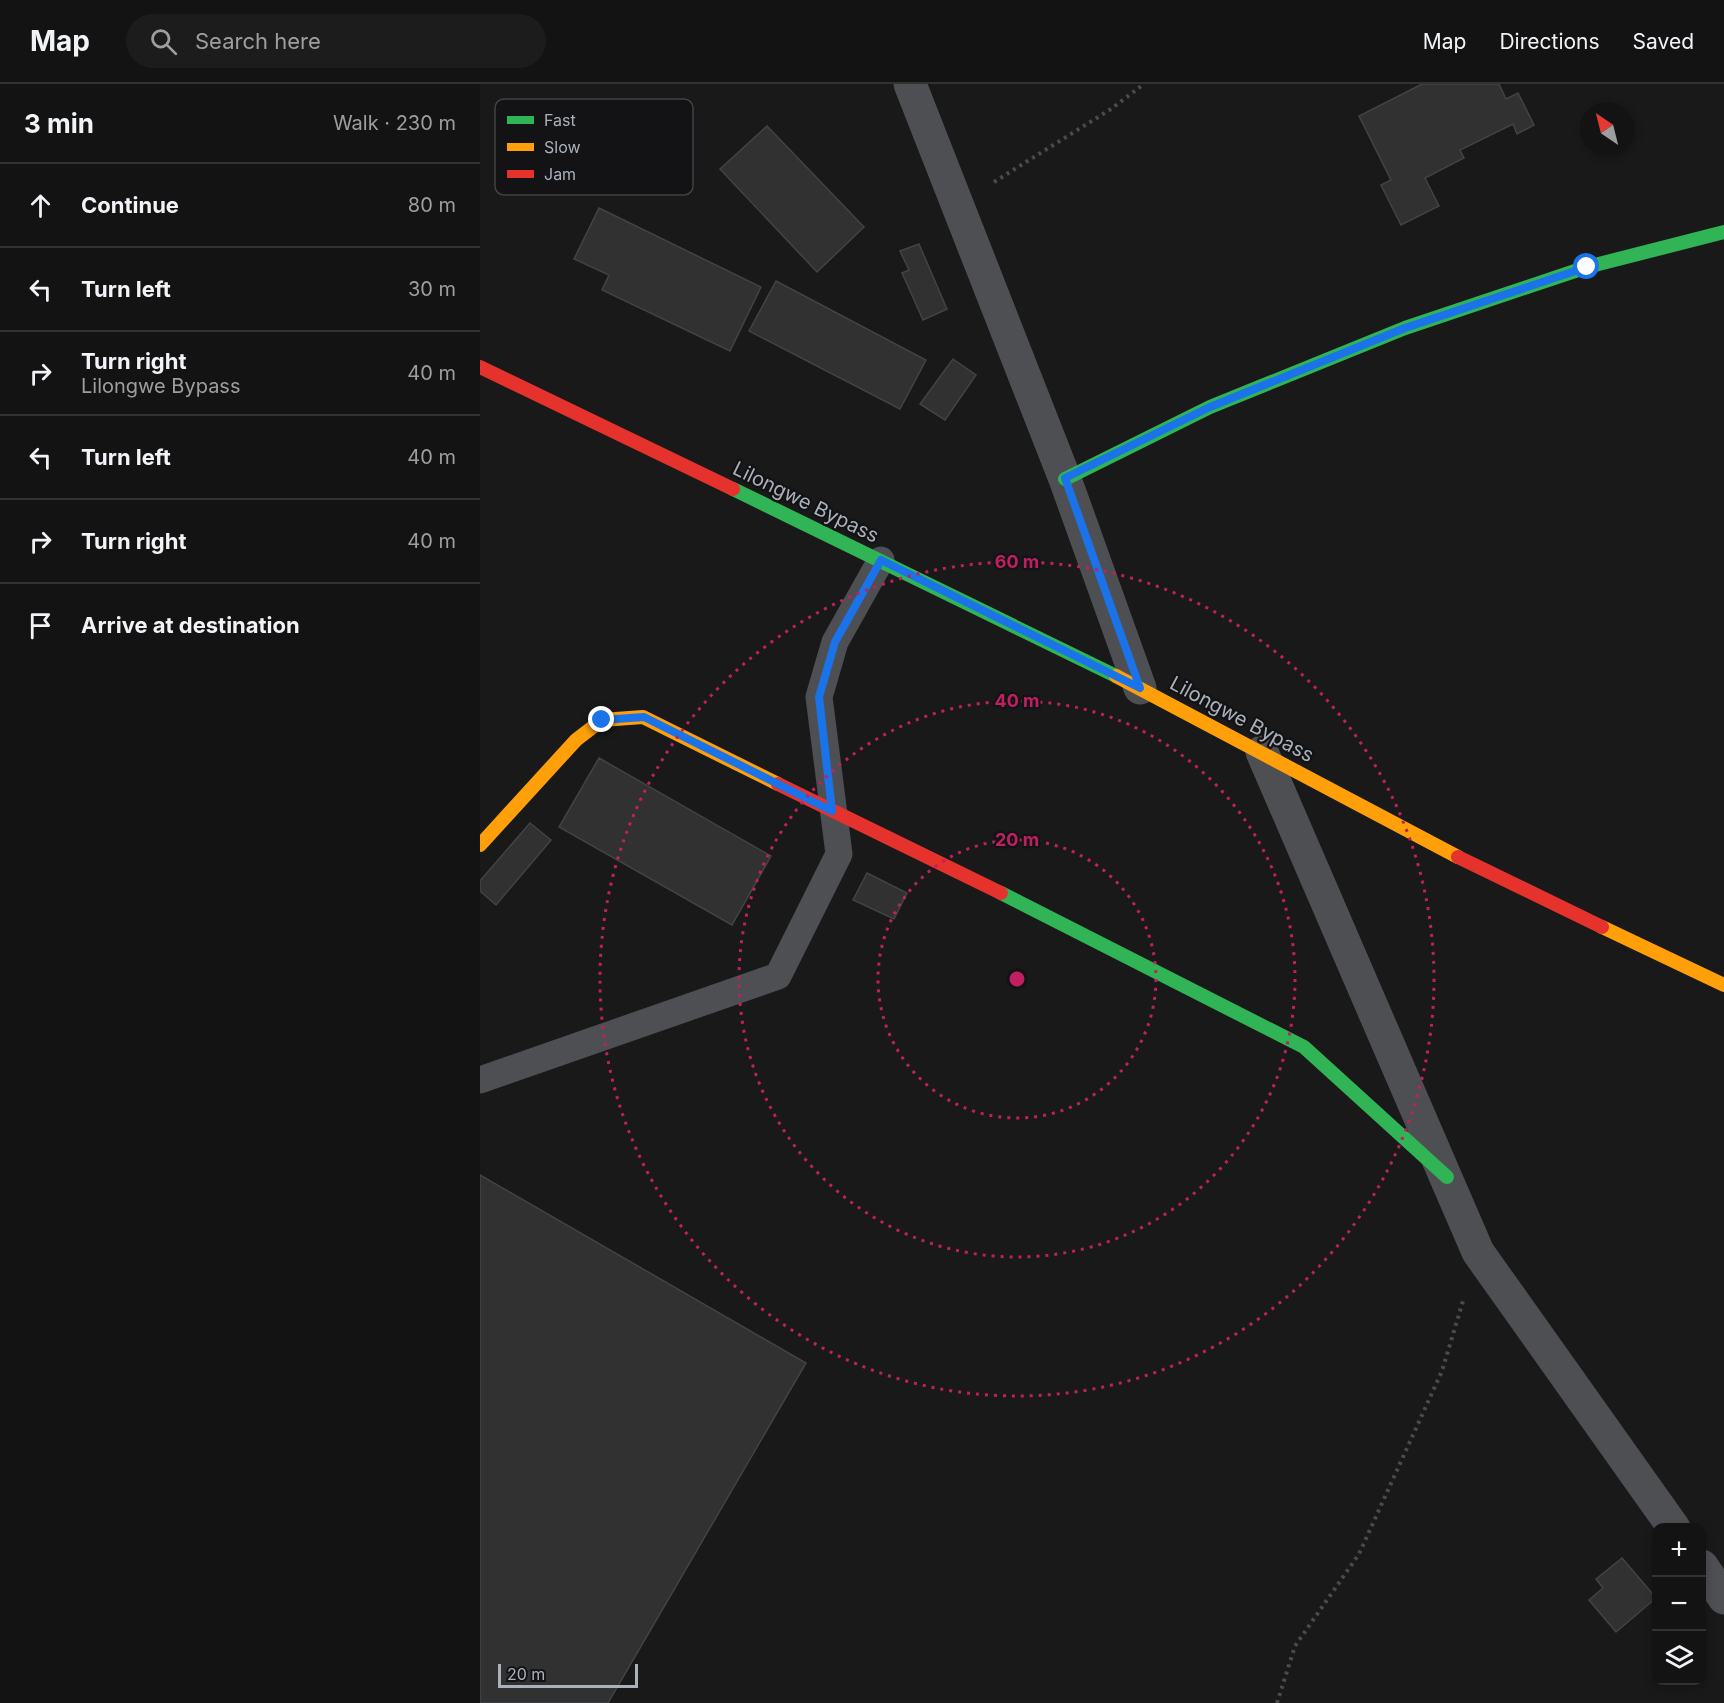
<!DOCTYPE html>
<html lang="en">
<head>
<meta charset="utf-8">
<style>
  body { margin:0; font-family:Inter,sans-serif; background:#1c1c1c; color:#f1f3f6 }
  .controls { position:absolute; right:18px; bottom:18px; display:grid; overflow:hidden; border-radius:12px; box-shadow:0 3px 9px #0003 }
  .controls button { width:54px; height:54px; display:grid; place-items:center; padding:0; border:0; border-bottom:2px solid #323233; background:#131313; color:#f1f3f6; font:30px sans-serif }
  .compass { position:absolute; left:1100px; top:18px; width:54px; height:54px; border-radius:50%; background:#131313; box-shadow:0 3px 9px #0003; rotate:325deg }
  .scale { position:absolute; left:18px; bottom:15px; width:140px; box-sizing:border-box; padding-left:6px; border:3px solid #aab1bb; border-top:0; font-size:16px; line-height:21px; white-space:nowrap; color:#aab1bb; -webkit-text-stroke:4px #131315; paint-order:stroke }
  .stop { position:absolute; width:18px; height:18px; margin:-14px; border:4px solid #1a73e8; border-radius:50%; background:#fff }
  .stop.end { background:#1a73e8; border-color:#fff; box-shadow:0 2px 6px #0008 }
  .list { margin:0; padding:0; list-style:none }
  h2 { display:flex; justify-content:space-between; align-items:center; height:78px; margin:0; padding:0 24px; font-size:26px }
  h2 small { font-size:20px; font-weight:400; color:#9d9ea0 }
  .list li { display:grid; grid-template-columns:39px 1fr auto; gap:18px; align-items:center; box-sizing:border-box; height:84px; padding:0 24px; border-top:2px solid #323233 }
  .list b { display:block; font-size:22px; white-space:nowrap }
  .list p { margin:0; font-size:20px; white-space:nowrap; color:#9d9ea0 }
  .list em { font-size:20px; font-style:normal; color:#9d9ea0 }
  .icon { flex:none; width:33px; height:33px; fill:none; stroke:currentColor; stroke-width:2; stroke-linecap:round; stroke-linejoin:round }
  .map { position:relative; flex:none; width:1244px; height:1619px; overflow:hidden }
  header { display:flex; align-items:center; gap:36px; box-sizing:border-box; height:84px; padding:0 30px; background:#131313; border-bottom:2px solid #323233 }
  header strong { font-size:28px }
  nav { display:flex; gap:33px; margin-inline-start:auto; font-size:21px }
  .search { width:420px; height:54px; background:#1c1c1c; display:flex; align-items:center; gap:15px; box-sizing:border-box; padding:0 21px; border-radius:33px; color:#9d9ea0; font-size:22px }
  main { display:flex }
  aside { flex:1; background:#131313 }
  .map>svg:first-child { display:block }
</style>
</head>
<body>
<header>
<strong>Map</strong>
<div class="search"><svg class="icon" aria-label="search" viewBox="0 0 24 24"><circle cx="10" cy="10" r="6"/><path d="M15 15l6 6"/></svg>Search here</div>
<nav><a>Map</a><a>Directions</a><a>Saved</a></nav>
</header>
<main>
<aside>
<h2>3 min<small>Walk · 230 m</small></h2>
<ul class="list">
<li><svg class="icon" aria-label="ahead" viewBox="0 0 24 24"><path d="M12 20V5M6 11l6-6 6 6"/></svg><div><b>Continue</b></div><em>80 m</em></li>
<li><svg class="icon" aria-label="left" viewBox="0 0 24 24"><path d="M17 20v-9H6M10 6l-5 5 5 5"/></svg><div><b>Turn left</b></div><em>30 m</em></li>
<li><svg class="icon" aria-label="right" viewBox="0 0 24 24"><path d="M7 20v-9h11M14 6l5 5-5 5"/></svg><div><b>Turn right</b><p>Lilongwe Bypass</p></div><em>40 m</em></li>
<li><svg class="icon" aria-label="left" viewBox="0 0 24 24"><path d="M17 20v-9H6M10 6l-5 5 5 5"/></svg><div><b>Turn left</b></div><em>40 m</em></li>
<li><svg class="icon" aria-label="right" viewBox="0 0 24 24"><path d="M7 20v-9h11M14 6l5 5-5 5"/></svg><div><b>Turn right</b></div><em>40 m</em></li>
<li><svg class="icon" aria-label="arrive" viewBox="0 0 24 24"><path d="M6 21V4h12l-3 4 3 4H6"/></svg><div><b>Arrive at destination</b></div></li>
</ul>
</aside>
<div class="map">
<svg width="1244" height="1619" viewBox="0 0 1244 1619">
  <rect width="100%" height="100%" fill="#191919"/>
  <g fill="#313131" stroke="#414345" stroke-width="1.5">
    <path d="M 942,0 L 1019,0 L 1026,15 L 1038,9 L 1054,41 L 1037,50 L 1033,40 L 980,66 L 984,74 L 945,94 L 959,122 L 921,141 L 901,101 L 911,96 L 879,32 Z"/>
    <path d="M 287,42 L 384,143 L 337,188 L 240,85 Z"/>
    <path d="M 119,124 L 281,203 L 250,267 L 122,206 L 129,191 L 94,175 Z"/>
    <path d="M 439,160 L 467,225 L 443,236 L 422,189 L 429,186 L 420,167 Z"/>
    <path d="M 296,197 L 446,276 L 420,325 L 269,247 Z"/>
    <path d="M 473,275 L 496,291 L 465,336 L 440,320 Z"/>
    <path d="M 119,674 L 291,772 L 252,841 L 79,743 Z"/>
    <path d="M 50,739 L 71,756 L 16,821 L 0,807 L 0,797 Z"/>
    <path d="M 387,789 L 427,809 L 414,835 L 373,816 Z"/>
    <path d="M 0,1091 L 326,1279 L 128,1619 L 0,1619 Z"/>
    <path d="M 1142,1474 L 1176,1514 L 1136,1548 L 1109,1516 L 1123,1504 L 1116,1495 Z"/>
  </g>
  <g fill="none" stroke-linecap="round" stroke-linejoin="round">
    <g stroke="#494b4d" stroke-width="4" stroke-dasharray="3 4.5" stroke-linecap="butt">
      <path d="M 514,98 L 631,25 L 664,0"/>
      <path d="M 797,1619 L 815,1562 L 879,1470 L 962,1287 L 983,1217"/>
    </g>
    <path stroke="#4d4f52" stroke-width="27" d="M 0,996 L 298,892 L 359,770 L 339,613 L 355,558 L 401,476"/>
    <g stroke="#4d4f52" stroke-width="33">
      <path d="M 430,0 L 585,395 L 660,604"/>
      <path d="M 782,668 L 998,1168 L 1194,1444"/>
      <path d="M 1222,1482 L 1244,1514"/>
    </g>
    <g stroke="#30b455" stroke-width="14">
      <path d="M 585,395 L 730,323 L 925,244 L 1107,183 L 1244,148"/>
      <path d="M 253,405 L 636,592"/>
      <path d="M 521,809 L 824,963 L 967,1093"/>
    </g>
    <g stroke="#ff9f0a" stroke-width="14">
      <path d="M 636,592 L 978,773"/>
      <path d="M 0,761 L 96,656 L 122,636 L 163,633 L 298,700"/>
      <path d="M 1122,843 L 1244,901"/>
    </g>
    <g stroke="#e5322d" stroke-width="14">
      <path d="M 0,283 L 253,405"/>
      <path d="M 298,700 L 521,809"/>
      <path d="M 978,773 L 1122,843"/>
    </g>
  </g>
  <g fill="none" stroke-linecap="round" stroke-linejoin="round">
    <path stroke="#1a73e8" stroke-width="8" d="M 122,636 L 164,633 L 352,727 L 339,613 L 355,558 L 401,476 L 660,604 L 585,394 L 730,323 L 925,244 L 1107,183"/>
  </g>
  <g fill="none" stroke="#c12060" stroke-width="3" stroke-dasharray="3 6">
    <circle cx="537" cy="895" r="139"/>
    <circle cx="537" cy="895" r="278"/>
    <circle cx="537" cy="895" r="417"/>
  </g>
  <g text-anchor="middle" stroke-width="4.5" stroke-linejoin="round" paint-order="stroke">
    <g font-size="20" fill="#aab1bb" stroke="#131315">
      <text transform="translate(326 418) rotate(26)" y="7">Lilongwe Bypass</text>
      <text transform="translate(762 635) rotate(28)" y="7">Lilongwe Bypass</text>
    </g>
  </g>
  <rect x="15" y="15" width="198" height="96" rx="9" fill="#131315" stroke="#404247" stroke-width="1.5"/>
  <rect x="27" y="32" width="27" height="8" fill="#30b455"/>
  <rect x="27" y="59" width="27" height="8" fill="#ff9f0a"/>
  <rect x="27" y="86" width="27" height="8" fill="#e5322d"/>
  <g font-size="16" fill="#aab1bb">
    <text x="64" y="42">Fast</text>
    <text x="64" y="69">Slow</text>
    <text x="64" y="96">Jam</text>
  </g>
  <circle cx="537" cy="895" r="9" fill="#c12060" stroke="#131315" stroke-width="3"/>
  <g font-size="18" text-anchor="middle" font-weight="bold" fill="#c12060" stroke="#131315" stroke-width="4.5" stroke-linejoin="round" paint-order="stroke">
    <text x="537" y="484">60 m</text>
    <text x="537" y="623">40 m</text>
    <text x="537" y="762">20 m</text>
  </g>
</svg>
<div class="controls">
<button>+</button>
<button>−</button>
<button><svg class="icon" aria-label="layers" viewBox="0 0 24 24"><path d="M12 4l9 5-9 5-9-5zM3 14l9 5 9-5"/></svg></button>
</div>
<svg class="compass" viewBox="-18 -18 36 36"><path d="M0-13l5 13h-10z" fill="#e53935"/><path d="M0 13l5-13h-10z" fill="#9d9ea0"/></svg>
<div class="scale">20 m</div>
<div class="stop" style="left:1107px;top:183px"></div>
<div class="stop end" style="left:122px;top:636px"></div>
</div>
</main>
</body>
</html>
